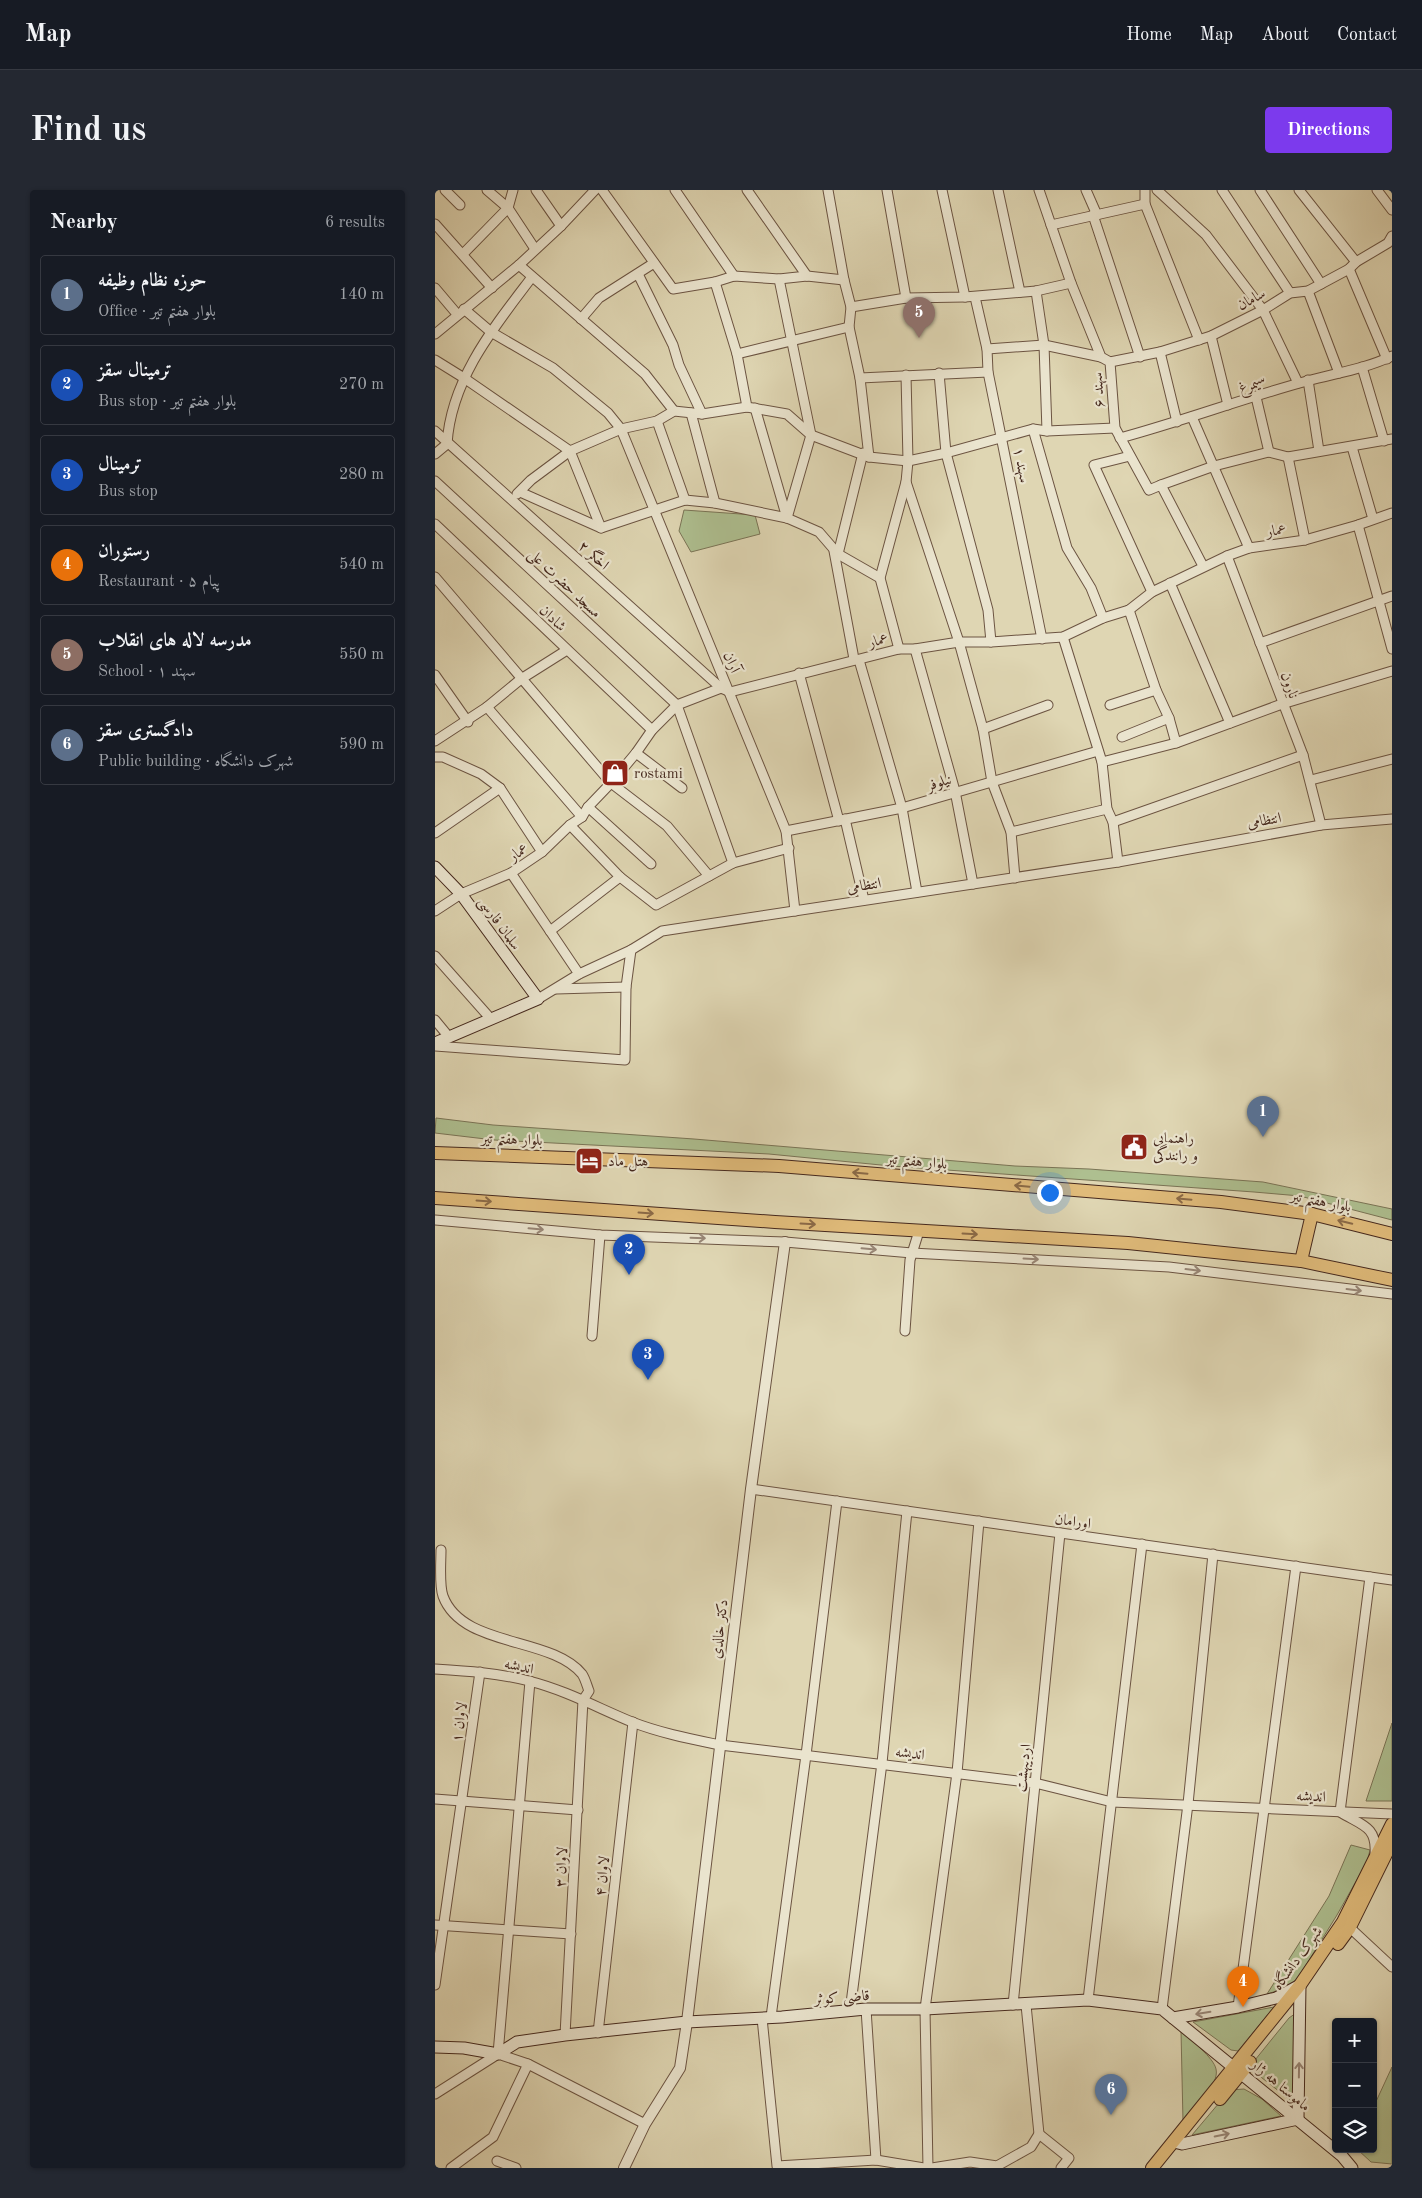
<!DOCTYPE html>
<html lang="en">
<head>
<meta charset="utf-8">
<style>
  body { margin:0; font-family:"Old Standard TT",Amiri,serif; background:#242831; color:#f1f3f6 }
  .controls { position:absolute; right:15px; bottom:15px; display:grid; overflow:hidden; border-radius:5px; box-shadow:0 1px 4px #0004 }
  .controls button { width:45px; height:45px; display:grid; place-items:center; padding:0; border:0; border-bottom:1px solid #363941; background:#171b24; color:#f1f3f6; font:25px sans-serif }
  .you { position:absolute; left:614px; top:1002px; width:18px; height:18px; margin:-12px; border:4px solid #fff; border-radius:50%; background:#1a73e8; box-shadow:0 0 0 8px #1a73e833 }
  .badge { display:grid; place-items:center; width:32px; height:32px; border-radius:50%; background:#7c3aed; color:#fff; font-size:16px; font-weight:700 }
  .pin { position:absolute; translate:-50% -41px; filter:drop-shadow(0 1px 2px #0008) }
  .pin::after { content:''; position:absolute; top:26px; width:18px; height:15px; background:inherit; clip-path:polygon(0 0,100% 0,50% 100%) }
  .list { margin:0; padding:0; list-style:none }
  h2 { display:flex; justify-content:space-between; align-items:center; height:65px; margin:0; padding:0 20px; font-size:21px }
  h2 small { font-size:16px; font-weight:400; color:#9ea1a6 }
  .list li { display:grid; grid-template-columns:32px 1fr auto; gap:15px; align-items:center; box-sizing:border-box; height:80px; margin:0 10px 10px; padding:0 10px; border:1px solid #363941; border-radius:5px }
  .list b { display:block; font-size:19px; white-space:nowrap }
  .list p { margin:0; font-size:16px; white-space:nowrap; color:#9ea1a6 }
  .list em { font-size:16px; font-style:normal; color:#9ea1a6 }
  .icon { flex:none; width:28px; height:28px; fill:none; stroke:currentColor; stroke-width:2; stroke-linecap:round; stroke-linejoin:round }
  .map { position:relative; flex:none; width:957px; height:1978px; overflow:hidden; border-radius:5px }
  header { display:flex; align-items:center; gap:30px; box-sizing:border-box; height:70px; padding:0 25px; background:#171b24; border-bottom:1px solid #363941 }
  header strong { font-size:24px }
  nav { display:flex; gap:28px; margin-inline-start:auto; font-size:18px }
  .intro { display:flex; align-items:center; justify-content:space-between; box-sizing:border-box; height:120px; padding:0 30px }
  h1 { margin:0; font-size:35px }
  .button { padding:12px 22px; border-radius:5px; background:#7c3aed; color:#fff; font-size:18px; font-weight:700 }
  main { display:flex; gap:30px; padding:0 30px }
  aside { flex:1; background:#171b24; border-radius:5px; box-shadow:0 1px 4px #0004 }
  .map>svg:first-child { display:block }
</style>
</head>
<body>
<header>
<strong>Map</strong>
<nav><a>Home</a><a>Map</a><a>About</a><a>Contact</a></nav>
</header>
<div class="intro"><h1>Find us</h1><a class="button">Directions</a></div>
<main>
<aside>
<h2>Nearby<small>6 results</small></h2>
<ul class="list">
<li><span class="badge" style="background:#5c6f8a">1</span><div><b>حوزه نظام وظیفه</b><p>Office · بلوار هفتم تیر</p></div><em>140 m</em></li>
<li><span class="badge" style="background:#1a4fb4">2</span><div><b>ترمینال سقز</b><p>Bus stop · بلوار هفتم تیر</p></div><em>270 m</em></li>
<li><span class="badge" style="background:#1a4fb4">3</span><div><b>ترمینال</b><p>Bus stop</p></div><em>280 m</em></li>
<li><span class="badge" style="background:#e8710a">4</span><div><b>رستوران</b><p>Restaurant · پیام ۵</p></div><em>540 m</em></li>
<li><span class="badge" style="background:#8d6e63">5</span><div><b>مدرسه لاله های انقلاب</b><p>School · سهند ۱</p></div><em>550 m</em></li>
<li><span class="badge" style="background:#5c6f8a">6</span><div><b>دادگستری سقز</b><p>Public building · شهرک دانشگاه</p></div><em>590 m</em></li>
</ul>
</aside>
<div class="map">
<svg width="957" height="1978" viewBox="0 0 957 1978">
  <rect width="100%" height="100%" fill="#dfd6b3"/>
  <filter id="stains"><feTurbulence type="fractalNoise" baseFrequency=".004" numOctaves="4"/><feColorMatrix values="0 0 0 0 .2 0 0 0 0 .09 0 0 0 0 .02 0 0 0 .5 -.17"/></filter>
  <radialGradient id="worn" r=".72"><stop offset=".6" stop-color="#630" stop-opacity="0"/><stop offset="1" stop-color="#630" stop-opacity=".3"/></radialGradient>
  <g fill="#aebf90" stroke="#7a7456">
    <path d="M 249,320 L 320,325 L 325,344 L 256,362 L 244,341 Z"/>
    <path d="M 1,928 L 58,935 L 259,949 L 580,976 L 654,979 L 828,992 L 957,1019 L 957,1030 L 865,1006 L 819,1002 L 456,976 L 334,964 L 59,950 L 0,943 Z"/>
    <path d="M 957,1533 L 957,1611 L 931,1611 Z"/>
    <path d="M 916,1655 L 935,1660 L 932,1672 L 902,1725 L 858,1796 L 832,1804 L 894,1706 Z"/>
    <path d="M 839,1817 L 803,1861 L 796,1860 L 758,1832 Z"/>
    <path d="M 861,1823 L 859,1913 L 822,1884 L 819,1879 L 820,1870 L 854,1828 Z"/>
    <path d="M 746,1841 C 755,1849 779,1868 781,1879 C 785,1894 758,1920 748,1932 Z"/>
    <path d="M 957,1877 L 957,1974 L 936,1972 L 922,1959 L 938,1959 L 938,1918 Z"/>
    <path d="M 809,1899 L 827,1909 L 846,1926 L 757,1945 L 795,1900 Z"/>
  </g>
  <g fill="none" stroke-linecap="round" stroke-linejoin="round">
    <defs>
      <g id="minor">
        <path d="M 10,0 L 25,15"/>
        <path d="M 52,0 L 73,18 L 100,59"/>
        <path d="M 101,0 L 126,36"/>
        <path d="M 167,0 L 238,99 L 280,92 L 299,86 L 344,89 L 372,86 L 409,90"/>
        <path d="M 240,0 L 299,86"/>
        <path d="M 312,0 L 372,86"/>
        <path d="M 393,0 L 409,90 L 416,117 L 414,137 L 425,188 L 434,267"/>
        <path d="M 452,0 L 471,108"/>
        <path d="M 507,0 L 530,107"/>
        <path d="M 563,0 L 585,102"/>
        <path d="M 604,0 L 636,93 L 666,167 L 675,172 L 680,238 L 714,300 L 726,295 L 768,376"/>
        <path d="M 651,0 L 662,25"/>
        <path d="M 722,0 L 771,45 L 828,120 L 863,193"/>
        <path d="M 787,0 L 855,103"/>
        <path d="M 825,0 L 886,94"/>
        <path d="M 864,0 L 921,72"/>
        <path d="M 942,0 L 957,20"/>
        <path d="M 710,14 L 710,0"/>
        <path d="M 658,25 L 705,167"/>
        <path d="M 0,34 L 57,98"/>
        <path d="M 616,35 L 710,14 L 764,150"/>
        <path d="M 28,64 L 73,18 L 78,0"/>
        <path d="M 84,75 L 210,184 L 239,221"/>
        <path d="M 914,79 L 952,169"/>
        <path d="M 203,84 L 238,155 L 244,175 L 267,224"/>
        <path d="M 344,89 L 376,245 L 352,328"/>
        <path d="M 280,92 L 302,164 L 312,217 L 352,224 L 376,245 L 434,267 L 473,271 L 511,263 L 598,239 L 612,241 L 680,238"/>
        <path d="M 0,98 L 22,124"/>
        <path d="M 601,101 L 609,155 L 612,241"/>
        <path d="M 873,101 L 904,183"/>
        <path d="M 540,107 L 552,159 L 553,182 L 607,449"/>
        <path d="M 416,117 L 471,108 L 530,107 L 601,101 L 636,93"/>
        <path d="M 29,119 L 56,142 L 118,178 L 173,223 L 186,239 L 351,641 L 360,721"/>
        <path d="M 146,129 L 164,108 L 219,73"/>
        <path d="M 0,144 L 84,75 L 126,36 L 160,0"/>
        <path d="M 776,146 L 793,215"/>
        <path d="M 552,159 L 609,155 L 666,167"/>
        <path d="M 725,162 L 742,232"/>
        <path d="M 302,164 L 414,137"/>
        <path d="M 0,170 L 29,188 L 135,261"/>
        <path d="M 675,172 L 725,162 L 776,146 L 828,120 L 855,103 L 873,101 L 914,79 L 921,72 L 953,53 L 957,46"/>
        <path d="M 927,177 L 949,251"/>
        <path d="M 504,183 L 511,263 L 553,420 L 556,452"/>
        <path d="M 425,188 L 553,182"/>
        <path d="M 873,190 L 884,261"/>
        <path d="M 821,207 L 834,262"/>
        <path d="M 320,218 L 352,328"/>
        <path d="M 256,223 L 280,313"/>
        <path d="M 757,227 L 814,358"/>
        <path d="M 222,231 L 250,310"/>
        <path d="M 598,239 L 632,358 L 656,398 L 668,428"/>
        <path d="M 0,241 L 286,498"/>
        <path d="M 685,248 C 748,231 809,208 872,191 C 901,183 930,179 957,166"/>
        <path d="M 917,257 L 938,329"/>
        <path d="M 135,261 L 166,338"/>
        <path d="M 0,264 L 12,254 C 16,189 59,137 97,87"/>
        <path d="M 695,266 L 659,275 L 717,402"/>
        <path d="M 853,267 L 870,350"/>
        <path d="M 0,291 L 242,515 L 298,673"/>
        <path d="M 471,292 L 524,452 L 548,539 L 557,592 L 576,642 L 580,688"/>
        <path d="M 726,295 L 779,276 L 834,262 L 853,267 L 957,249"/>
        <path d="M 85,302 L 166,338 L 250,310 L 280,313 L 352,328 L 384,342 L 403,364 L 445,388"/>
        <path d="M 82,304 L 96,290 L 135,261 L 186,239 L 222,231 L 239,221 L 267,224 L 312,217"/>
        <path d="M 0,334 L 217,540"/>
        <path d="M 923,335 L 957,459"/>
        <path d="M 399,361 L 419,469"/>
        <path d="M 403,364 L 428,263"/>
        <path d="M 792,366 L 868,565 L 886,635"/>
        <path d="M 0,387 L 176,593 L 232,636 L 274,686"/>
        <path d="M 735,393 L 795,533"/>
        <path d="M 694,420 L 721,500 L 734,528 L 741,553"/>
        <path d="M 628,447 L 667,572 L 672,619 L 678,632 L 683,672"/>
        <path d="M 825,453 L 957,406"/>
        <path d="M 464,459 L 445,388 L 471,292 L 473,271 L 471,185"/>
        <path d="M 480,459 L 520,601 L 538,694"/>
        <path d="M 424,470 L 467,618 L 482,702"/>
        <path d="M 364,483 L 404,631"/>
        <path d="M 0,485 L 33,532"/>
        <path d="M 675,515 L 721,500"/>
        <path d="M 52,517 L 147,627"/>
        <path d="M 548,539 L 613,515"/>
        <path d="M 687,547 L 734,528"/>
        <path d="M 0,551 L 52,517 L 86,489 L 132,460"/>
        <path d="M 201,563 L 247,598"/>
        <path d="M 0,567 L 8,567 L 46,584 L 65,598 L 107,662"/>
        <path d="M 667,572 L 741,553 L 847,514 L 957,481"/>
        <path d="M 876,590 L 957,569"/>
        <path d="M 153,617 L 216,674"/>
        <path d="M 410,629 L 429,710"/>
        <path d="M 678,632 L 868,565"/>
        <path d="M 135,635 L 185,687 L 221,715 L 298,673 L 354,658"/>
        <path d="M 351,641 L 467,618 L 663,561"/>
        <path d="M 576,642 L 672,619"/>
        <path d="M 0,643 L 65,598"/>
        <path d="M 76,683 L 144,784"/>
        <path d="M 0,721 L 26,704 L 76,683 L 107,662 L 135,635 L 147,627 L 153,617 L 176,593 L 201,563 L 217,540 L 242,515 L 286,498 L 295,502 L 464,459 L 480,459 L 524,452 L 556,452 L 628,447 L 668,428 L 694,420 L 717,402 L 792,366 L 814,358 L 870,350 L 923,335 L 957,323"/>
        <path d="M 115,741 L 185,687"/>
        <path d="M 0,766 L 55,828"/>
        <path d="M 121,799 L 191,797"/>
        <path d="M 103,809 L 144,784 L 196,760 L 227,741 L 683,672 L 886,635 L 957,629"/>
        <path d="M 0,830 L 14,847"/>
        <path d="M 0,856 L 190,870 L 191,797 L 196,760"/>
        <path d="M 0,1030 L 165,1045 L 350,1052 L 477,1063 L 734,1077 L 957,1104"/>
        <path d="M 470,1141 L 475,1070 L 484,1041"/>
        <path d="M 157,1146 L 165,1045"/>
        <path d="M 316,1299 L 957,1390"/>
        <path d="M 6,1360 C 6,1372 4,1395 8,1406 C 27,1458 116,1446 147,1484 C 150,1488 152,1496 154,1501 L 148,1510 L 130,1845"/>
        <path d="M 935,1387 L 905,1622 C 926,1635 942,1636 940,1663"/>
        <path d="M 0,1479 C 32,1481 63,1483 94,1491 C 130,1500 163,1518 197,1532 C 225,1543 256,1549 285,1555 L 600,1593 L 677,1612 L 957,1624"/>
        <path d="M 0,1609 L 143,1620"/>
        <path d="M 0,1735 L 136,1744"/>
        <path d="M 912,1735 L 957,1777"/>
        <path d="M 0,1795 L 45,1482"/>
        <path d="M 653,1810 L 707,1354"/>
        <path d="M 578,1815 L 625,1343"/>
        <path d="M 591,1815 L 604,1944"/>
        <path d="M 803,1817 L 861,1376"/>
        <path d="M 431,1819 L 441,1970"/>
        <path d="M 727,1819 L 753,1614 L 778,1364"/>
        <path d="M 415,1821 L 447,1573 L 472,1321"/>
        <path d="M 336,1827 L 371,1565 L 402,1311"/>
        <path d="M 327,1828 L 342,1976 L 441,1970 L 489,1978"/>
        <path d="M 163,1843 L 198,1532"/>
        <path d="M 63,1864 L 95,1491"/>
        <path d="M 63,1864 L 93,1874 L 210,1934"/>
        <path d="M 0,1904 L 63,1864"/>
        <path d="M 62,1971 L 81,1978"/>
        <path d="M 16,1978 L 58,1947 L 93,1874"/>
        <path d="M 493,1978 L 490,1819 L 522,1583 L 544,1331"/>
        <path d="M 497,1978 L 535,1972 L 562,1976 L 596,1957 L 604,1944 L 634,1968 L 626,1978"/>
      </g>
      <path id="tertiary" d="M 189,1978 L 210,1934 L 245,1878 L 252,1832 L 316,1299 L 350,1052"/>
      <g id="secondary">
        <path d="M 0,677 L 26,704 L 103,809 L 0,853"/>
        <path d="M 738,1828 L 803,1817 L 841,1808 L 865,1795 L 863,1929 L 747,1954 L 739,1952"/>
        <path d="M 0,1857 L 29,1858 L 63,1864 L 82,1852 L 130,1845 L 252,1832 L 347,1827 L 431,1819 L 490,1819 L 653,1810 L 727,1819 L 907,1966 L 917,1978"/>
      </g>
      <g id="primary">
        <path d="M 0,963 L 344,976 L 786,1012 L 877,1024 L 957,1044"/>
        <path d="M 0,1008 L 340,1032 L 693,1053 L 866,1071 L 957,1090"/>
        <path d="M 866,1071 L 877,1024"/>
        <path d="M 903,1754 L 914,1739 L 957,1652"/>
        <path d="M 785,1909 L 815,1872"/>
        <path d="M 717,1978 L 865,1795 L 908,1732 L 957,1634"/>
      </g>
    </defs>
    <use href="#minor" stroke="#6c5442" stroke-width="11"/>
    <use href="#tertiary" stroke="#6c5442" stroke-width="12"/>
    <use href="#secondary" stroke="#45281d" stroke-width="13"/>
    <use href="#primary" stroke="#45281d" stroke-width="14"/>
    <use href="#minor" stroke="#eae4ce" stroke-width="9"/>
    <use href="#tertiary" stroke="#eae4ce" stroke-width="10"/>
    <use href="#secondary" stroke="#eae4ce" stroke-width="11"/>
    <use href="#primary" stroke="#e0bb7a" stroke-width="12"/>
  </g>
  <defs><path id="oneway-shaft" d="M-6 0H5M1.5-3L5.5 0L1.5 3" fill="none" stroke-width="1.6" stroke-linecap="round" stroke-linejoin="round" transform="scale(1.25)"/></defs>
  <g stroke="#8b6a47">
    <use href="#oneway-shaft" transform="translate(425 983) rotate(-175)"/>
    <use href="#oneway-shaft" transform="translate(587 996) rotate(-175)"/>
    <use href="#oneway-shaft" transform="translate(749 1009) rotate(-175)"/>
    <use href="#oneway-shaft" transform="translate(49 1011) rotate(4)"/>
    <use href="#oneway-shaft" transform="translate(211 1023) rotate(4)"/>
    <use href="#oneway-shaft" transform="translate(910 1032) rotate(-166)"/>
    <use href="#oneway-shaft" transform="translate(373 1034) rotate(3)"/>
    <use href="#oneway-shaft" transform="translate(535 1044) rotate(3)"/>
  </g>
  <g stroke="#988676">
    <use href="#oneway-shaft" transform="translate(101 1039) rotate(5)"/>
    <use href="#oneway-shaft" transform="translate(263 1048) rotate(2)"/>
    <use href="#oneway-shaft" transform="translate(434 1059) rotate(5)"/>
    <use href="#oneway-shaft" transform="translate(596 1069) rotate(3)"/>
    <use href="#oneway-shaft" transform="translate(758 1080) rotate(7)"/>
    <use href="#oneway-shaft" transform="translate(919 1100) rotate(7)"/>
    <use href="#oneway-shaft" transform="translate(768 1823) rotate(171)"/>
    <use href="#oneway-shaft" transform="translate(864 1880) rotate(-89)"/>
    <use href="#oneway-shaft" transform="translate(787 1945) rotate(-12)"/>
  </g>
  <defs>
    <symbol id="shop-square" viewBox="-11 -11 22 22"><rect x="-9" y="-9" width="18" height="18" rx="4" fill="#8f2418" stroke="#eae4ce"/><path d="M-5-2.5h2.3a2.7 3.5 0 0 1 5.4 0H5L5.5 6h-11ZM-1.5-2.5h3a1.5 2.3 0 0 0-3 0Z" fill="#fff"/></symbol>
    <symbol id="civic-square" viewBox="-11 -11 22 22"><rect x="-9" y="-9" width="18" height="18" rx="4" fill="#8f2418" stroke="#eae4ce"/><path d="M-.6-6.5H3V-4.5H.6V-3L4-1V1h2V6H-6V1h2V-1L-.6-3ZM-1.2 2.5V6h2.4V2.5Z" fill="#fff"/></symbol>
    <symbol id="hotel-square" viewBox="-11 -11 22 22"><rect x="-9" y="-9" width="18" height="18" rx="4" fill="#8f2418" stroke="#eae4ce"/><path d="M-6-4.5h1.5V1H6V5H4.5V3h-9V5H-6ZM-4 0a1.8 1.8 0 1 1 3.6 0ZM.5 0V-2.5h3Q6-2.5 6 0Z" fill="#fff"/></symbol>
  </defs>
  <g fill-rule="evenodd">
    <use href="#shop-square" x="164" y="567" width="32" height="32"/>
    <use href="#civic-square" x="683" y="941" width="32" height="32"/>
    <use href="#hotel-square" x="138" y="955" width="32" height="32"/>
  </g>
  <g text-anchor="middle" stroke-width="4.5" stroke-linejoin="round" paint-order="stroke">
    <g font-size="15" fill="#45281d" stroke="#eae4ce">
      <text transform="translate(816 109) rotate(-29)" y="5">سامان</text>
      <text transform="translate(817 194) rotate(-17)" y="5">سیمرغ</text>
      <text transform="translate(663 200) rotate(-94)" y="5">سهند ۶</text>
      <text transform="translate(587 275) rotate(79)" y="5">سهند ۱</text>
      <text transform="translate(841 340) rotate(-9)" y="5">عمار</text>
      <text transform="translate(159 365) rotate(42)" y="5">اخگر ۲</text>
      <text transform="translate(130 393) rotate(43)" y="5">مسجد حضرت علی</text>
      <text transform="translate(118 428) rotate(44)" y="5">شادان</text>
      <text transform="translate(443 450) rotate(-16)" y="5">عمار</text>
      <text transform="translate(297 472) rotate(67)" y="5">آران</text>
      <text transform="translate(855 495) rotate(70)" y="5">نارون</text>
      <text transform="translate(504 592) rotate(-17)" y="5">نیلوفر</text>
      <text transform="translate(829 630) rotate(-10)" y="5">انتظامی</text>
      <text transform="translate(83 662) rotate(-35)" y="5">عمار</text>
      <text transform="translate(429 695) rotate(-9)" y="5">انتظامی</text>
      <text transform="translate(65 733) rotate(54)" y="5">سلمان فارسی</text>
      <text transform="translate(77 949) rotate(2)" y="5">بلوار هفتم تیر</text>
      <text transform="translate(482 971) rotate(5)" y="5">بلوار هفتم تیر</text>
      <text transform="translate(886 1011) rotate(11)" y="5">بلوار هفتم تیر</text>
      <text transform="translate(638 1331) rotate(8)" y="5">اورامان</text>
      <text transform="translate(284 1439) rotate(-83)" y="5">دکتر خالدی</text>
      <text transform="translate(84 1476) rotate(12)" y="5">اندیشه</text>
      <text transform="translate(24 1532) rotate(-82)" y="5">لاوان ۱</text>
      <text transform="translate(475 1563) rotate(7)" y="5">اندیشه</text>
      <text transform="translate(588 1578) rotate(-84)" y="5">اردیبهشت</text>
      <text transform="translate(876 1606) rotate(3)" y="5">اندیشه</text>
      <text transform="translate(126 1677) rotate(-87)" y="5">لاوان ۳</text>
      <text transform="translate(167 1686) rotate(-84)" y="5">لاوان ۴</text>
      <text transform="translate(862 1768) rotate(-54)" y="5">شهرک دانشگاه</text>
      <text transform="translate(407 1807) rotate(-4)" y="5">قاضی کوثر</text>
      <text transform="translate(846 1895) rotate(40)" y="5">ماموستا هه ژار</text>
    </g>
    <g font-size="15" fill="#45281d" stroke="#eae4ce" text-anchor="start">
      <text x="199" y="588">rostami</text>
      <text x="718" y="953">راهنمایی<tspan x="718" dy="17">و رانندگی</tspan></text>
      <text x="173" y="976">هتل ماد</text>
    </g>
  </g>
  <rect width="100%" height="100%" filter="url(#stains)"/>
  <rect width="100%" height="100%" fill="url(#worn)"/>
</svg>
<div class="controls">
<button>+</button>
<button>−</button>
<button><svg class="icon" aria-label="layers" viewBox="0 0 24 24"><path d="M12 4l9 5-9 5-9-5zM3 14l9 5 9-5"/></svg></button>
</div>
<div class="you"></div>
<div class="pin badge" style="left:828px;top:947px;background:#5c6f8a">1</div>
<div class="pin badge" style="left:194px;top:1085px;background:#1a4fb4">2</div>
<div class="pin badge" style="left:213px;top:1190px;background:#1a4fb4">3</div>
<div class="pin badge" style="left:808px;top:1817px;background:#e8710a">4</div>
<div class="pin badge" style="left:484px;top:148px;background:#8d6e63">5</div>
<div class="pin badge" style="left:676px;top:1925px;background:#5c6f8a">6</div>
</div>
</main>
</body>
</html>
